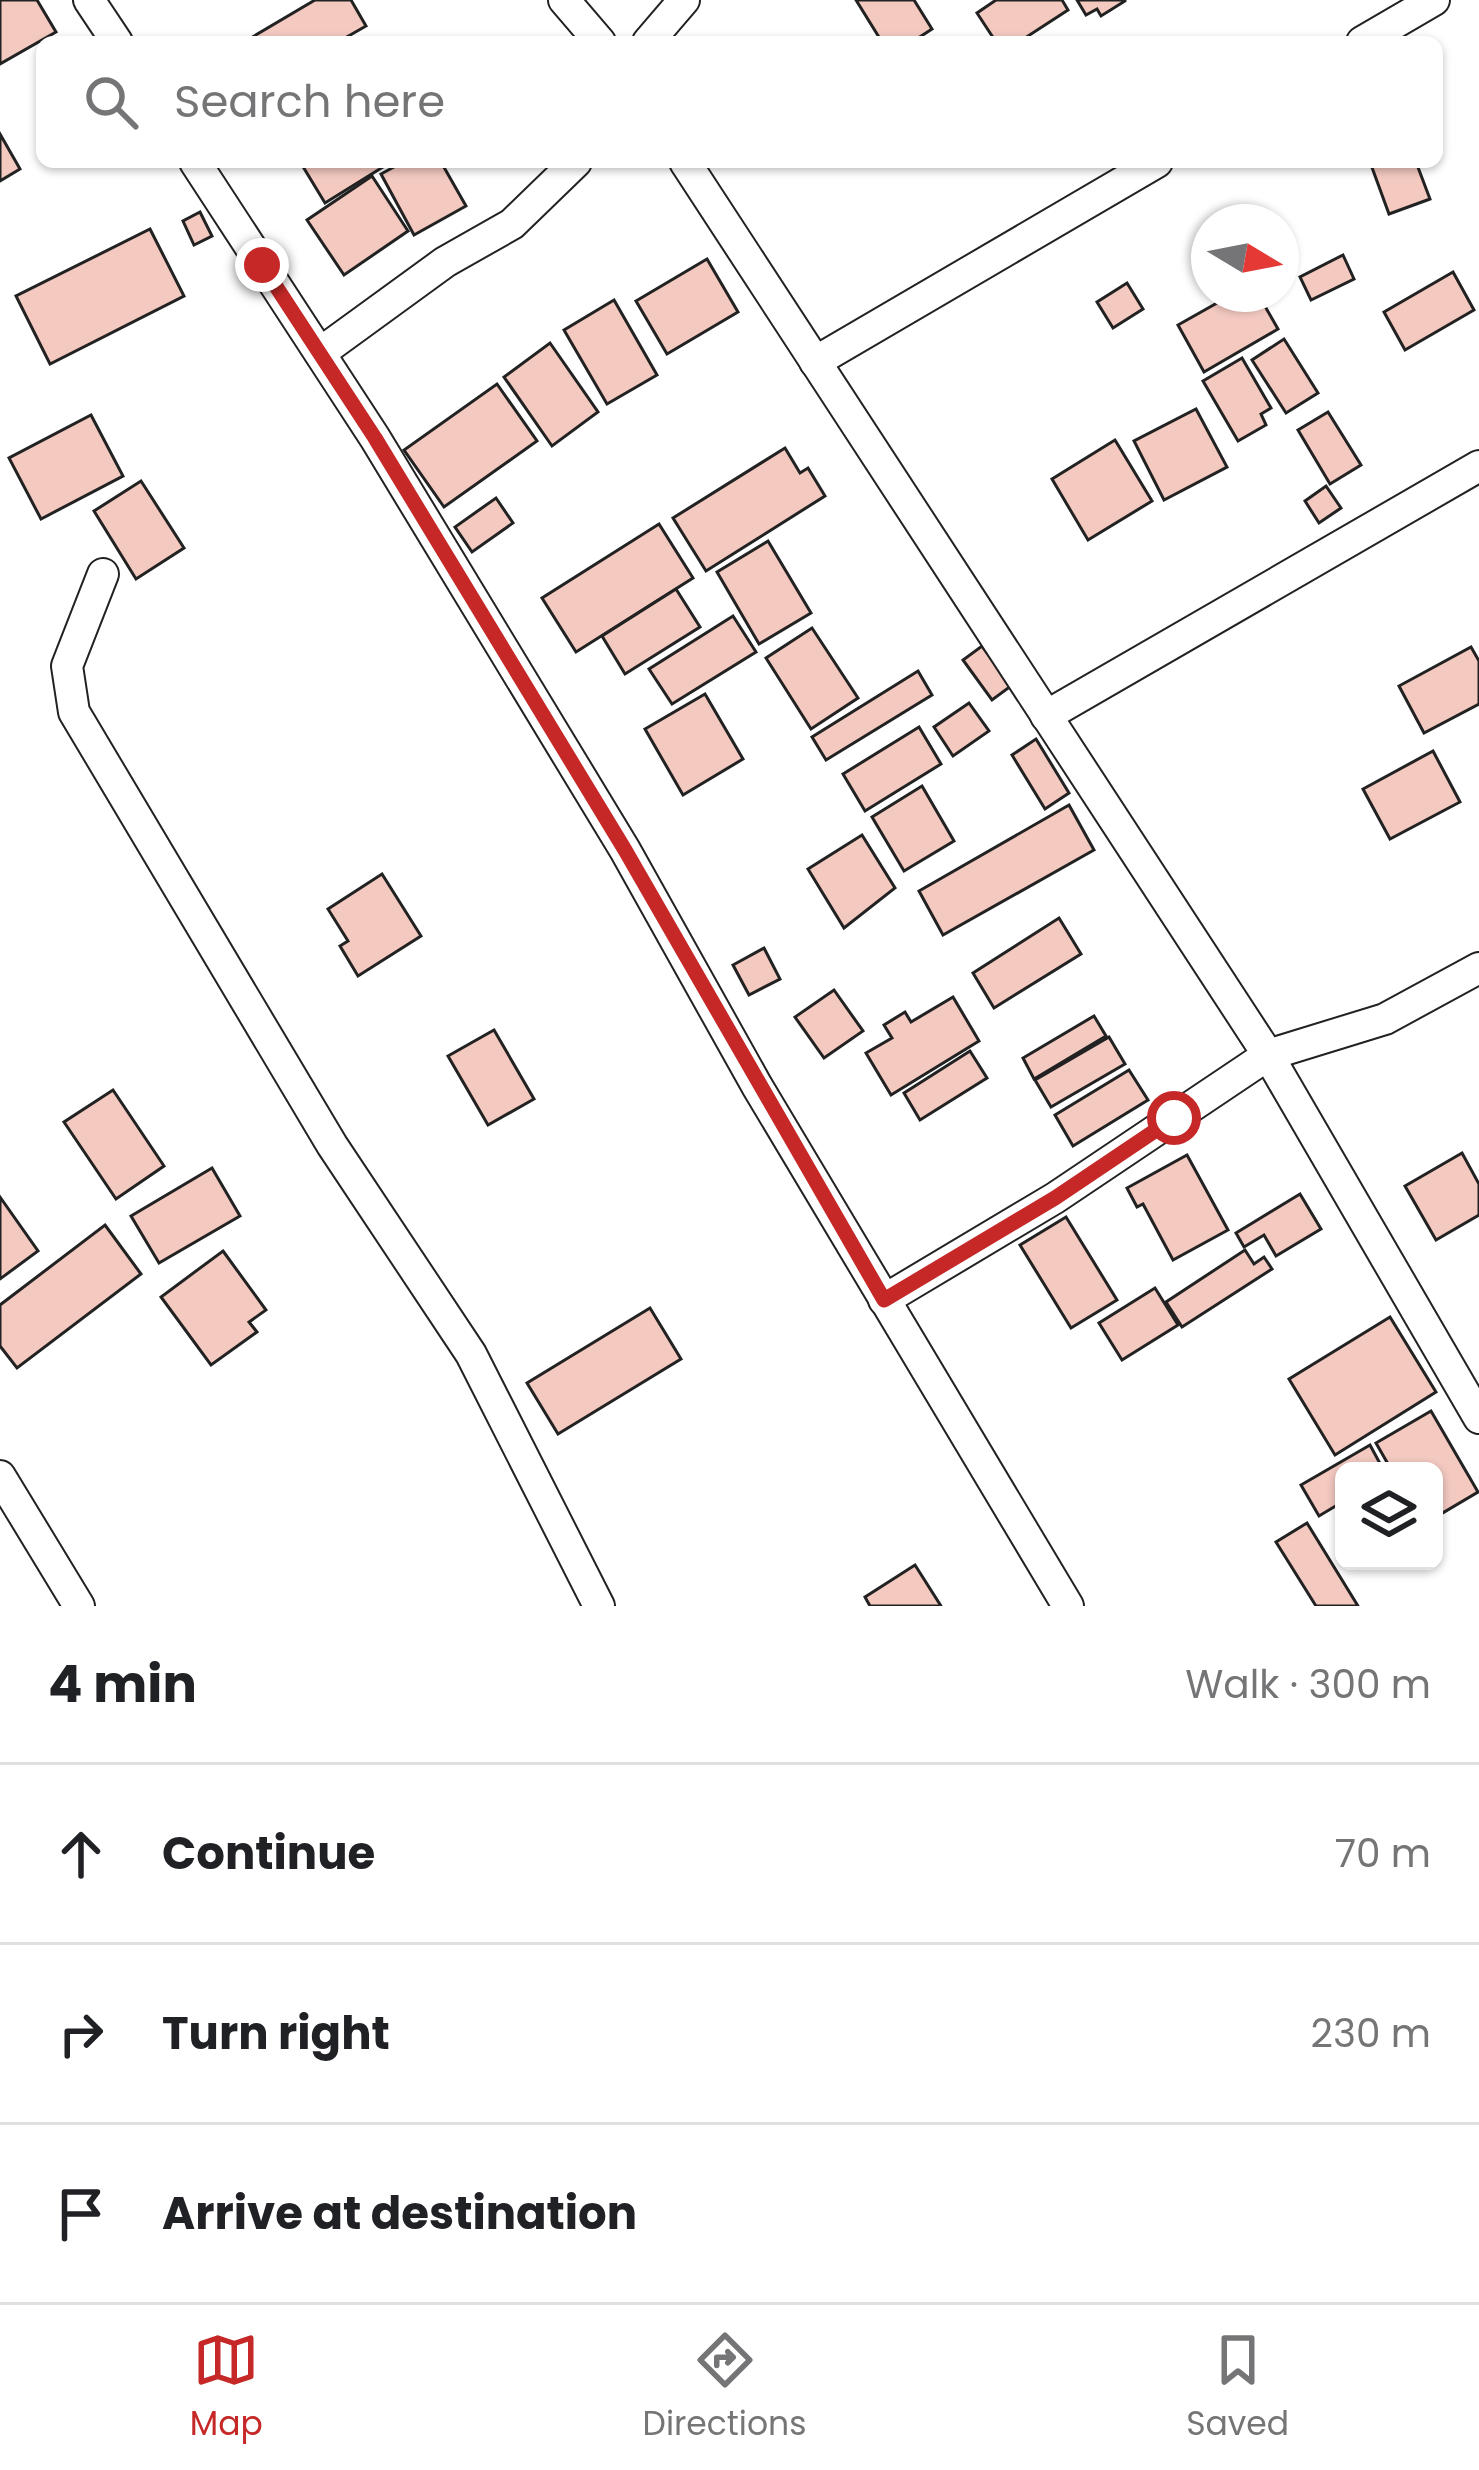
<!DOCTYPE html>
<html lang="en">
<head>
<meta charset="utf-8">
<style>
  body { margin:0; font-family:Poppins,sans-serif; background:#f6f6f6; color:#202124 }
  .controls { position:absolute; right:36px; bottom:36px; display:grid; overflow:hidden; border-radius:18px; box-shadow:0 3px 9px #0004 }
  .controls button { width:108px; height:108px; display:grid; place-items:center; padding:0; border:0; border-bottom:3px solid #e0e0e0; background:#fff; color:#202124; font:60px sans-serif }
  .compass { position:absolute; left:1191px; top:204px; width:108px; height:108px; border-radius:50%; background:#fff; box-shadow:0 3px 9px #0004; rotate:100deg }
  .stop { position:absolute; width:36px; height:36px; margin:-27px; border:9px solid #c62828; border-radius:50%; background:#fff }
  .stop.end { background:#c62828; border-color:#fff; box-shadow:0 3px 12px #0008 }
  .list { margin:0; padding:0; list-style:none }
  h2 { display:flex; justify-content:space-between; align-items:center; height:156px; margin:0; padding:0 48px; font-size:51px }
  h2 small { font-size:39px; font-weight:400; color:#757577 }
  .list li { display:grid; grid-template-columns:78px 1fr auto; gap:36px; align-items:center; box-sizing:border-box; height:180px; padding:0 48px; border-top:3px solid #e0e0e0 }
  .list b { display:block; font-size:45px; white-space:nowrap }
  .list em { font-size:39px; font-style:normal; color:#757577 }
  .icon { flex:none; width:66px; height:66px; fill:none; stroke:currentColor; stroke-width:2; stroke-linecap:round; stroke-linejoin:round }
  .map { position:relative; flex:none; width:1479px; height:1606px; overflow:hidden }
  .search { position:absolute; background:#fff; box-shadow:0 3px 9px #0004; left:36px; right:36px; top:36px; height:132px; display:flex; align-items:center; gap:30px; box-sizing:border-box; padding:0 42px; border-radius:18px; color:#757577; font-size:45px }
  .sheet { height:696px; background:#fff }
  nav { display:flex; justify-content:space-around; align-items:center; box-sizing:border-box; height:168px; border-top:3px solid #e0e0e0; background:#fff; font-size:33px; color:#757577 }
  nav a { display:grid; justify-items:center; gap:6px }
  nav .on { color:#c62828 }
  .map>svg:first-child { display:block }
</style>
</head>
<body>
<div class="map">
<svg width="1479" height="1606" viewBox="0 0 1479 1606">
  <rect width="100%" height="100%" fill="#fff"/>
  <g fill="#f3c9c0" stroke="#222" stroke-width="3">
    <path d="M 0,0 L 37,0 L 56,32 L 0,64 Z"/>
    <path d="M 315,0 L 351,0 L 366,26 L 338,42 L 244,42 Z"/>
    <path d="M 856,0 L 914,0 L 932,29 L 912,42 L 882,42 Z"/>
    <path d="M 996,0 L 1062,0 L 1068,10 L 1028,36 L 1033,42 L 996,42 L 977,13 Z"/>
    <path d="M 1077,0 L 1125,0 L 1125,1 L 1101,16 L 1097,9 L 1086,15 Z"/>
    <path d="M 0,134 L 20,169 L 0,181 Z"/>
    <path d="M 307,162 L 391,162 L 325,203 L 302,165 Z"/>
    <path d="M 403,162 L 441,162 L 466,206 L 414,235 L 381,174 Z"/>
    <path d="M 1370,162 L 1416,162 L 1430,199 L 1389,214 Z"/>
    <path d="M 372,176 L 408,231 L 344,275 L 307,220 Z"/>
    <path d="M 200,212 L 212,236 L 194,245 L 183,221 Z"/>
    <path d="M 150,229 L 184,296 L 50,364 L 16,296 Z"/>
    <path d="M 1343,255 L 1354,279 L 1311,300 L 1300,277 Z"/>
    <path d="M 707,259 L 738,312 L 667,354 L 636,301 Z"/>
    <path d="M 1453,272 L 1474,310 L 1405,350 L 1384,312 Z"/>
    <path d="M 1127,283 L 1143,309 L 1113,328 L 1097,302 Z"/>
    <path d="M 1233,294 L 1258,294 L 1278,329 L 1204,372 L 1178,325 Z"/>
    <path d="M 614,300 L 657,375 L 607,404 L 564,330 Z"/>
    <path d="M 1284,339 L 1318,393 L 1286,413 L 1252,360 Z"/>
    <path d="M 550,343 L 598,412 L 552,446 L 504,377 Z"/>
    <path d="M 1242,358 L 1271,408 L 1261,414 L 1266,425 L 1238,441 L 1203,381 Z"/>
    <path d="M 497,384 L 537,441 L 444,507 L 404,450 Z"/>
    <path d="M 1196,409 L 1227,467 L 1164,500 L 1134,441 Z"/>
    <path d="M 1328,412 L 1361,465 L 1330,484 L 1298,430 Z"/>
    <path d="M 91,415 L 123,476 L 41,519 L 9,458 Z"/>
    <path d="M 1115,440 L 1152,501 L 1088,540 L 1052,479 Z"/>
    <path d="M 785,448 L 800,473 L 808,468 L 825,496 L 706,571 L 673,518 Z"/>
    <path d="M 141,481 L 184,548 L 136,579 L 94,511 Z"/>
    <path d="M 1326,486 L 1341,508 L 1319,523 L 1305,501 Z"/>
    <path d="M 496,498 L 513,523 L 472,552 L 455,527 Z"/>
    <path d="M 659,524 L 693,578 L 576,652 L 542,598 Z"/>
    <path d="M 768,541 L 811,613 L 759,644 L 717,572 Z"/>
    <path d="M 676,589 L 700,627 L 625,674 L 602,636 Z"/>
    <path d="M 733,616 L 756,652 L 672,704 L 649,669 Z"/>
    <path d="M 812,628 L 858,698 L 811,729 L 766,658 Z"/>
    <path d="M 982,646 L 1011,686 L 992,700 L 963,660 Z"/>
    <path d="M 1471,647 L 1479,661 L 1479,704 L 1424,733 L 1399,686 Z"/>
    <path d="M 918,671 L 932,695 L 826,760 L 812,737 Z"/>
    <path d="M 705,694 L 743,759 L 683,795 L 645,729 Z"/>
    <path d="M 969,703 L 989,731 L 953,756 L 934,727 Z"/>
    <path d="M 919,727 L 941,764 L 865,811 L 843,774 Z"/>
    <path d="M 1036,739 L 1069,793 L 1045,809 L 1012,755 Z"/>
    <path d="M 1433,751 L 1460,802 L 1390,839 L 1363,789 Z"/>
    <path d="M 922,786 L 954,841 L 904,871 L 872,817 Z"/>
    <path d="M 1069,805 L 1094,850 L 943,935 L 919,891 Z"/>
    <path d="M 862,835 L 895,888 L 844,928 L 808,869 Z"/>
    <path d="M 382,874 L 421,936 L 358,976 L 340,946 L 348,941 L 328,909 Z"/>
    <path d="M 1059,918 L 1081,954 L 994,1008 L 973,973 Z"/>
    <path d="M 764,948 L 780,979 L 749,995 L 733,965 Z"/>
    <path d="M 834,990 L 863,1031 L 824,1058 L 795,1017 Z"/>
    <path d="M 953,997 L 979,1041 L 891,1095 L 866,1053 L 892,1038 L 884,1025 L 905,1012 L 911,1022 Z"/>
    <path d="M 1094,1016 L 1106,1036 L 1034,1079 L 1023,1058 Z"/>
    <path d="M 494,1030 L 534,1099 L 488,1125 L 448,1056 Z"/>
    <path d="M 1109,1037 L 1125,1064 L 1051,1107 L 1035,1080 Z"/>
    <path d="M 970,1051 L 987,1078 L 920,1120 L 904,1093 Z"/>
    <path d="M 1129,1070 L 1148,1100 L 1073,1146 L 1055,1115 Z"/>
    <path d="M 113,1090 L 164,1166 L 116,1199 L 64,1122 Z"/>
    <path d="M 1462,1153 L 1479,1184 L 1479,1215 L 1436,1240 L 1405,1186 Z"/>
    <path d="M 1187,1155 L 1228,1230 L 1173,1260 L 1143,1204 L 1137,1207 L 1127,1188 Z"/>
    <path d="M 212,1168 L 240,1216 L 159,1263 L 131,1216 Z"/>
    <path d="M 1300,1194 L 1321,1229 L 1276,1256 L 1264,1235 L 1244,1247 L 1236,1233 Z"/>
    <path d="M 0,1197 L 38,1251 L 0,1279 Z"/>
    <path d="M 1066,1217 L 1117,1300 L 1071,1328 L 1020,1245 Z"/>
    <path d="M 105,1225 L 141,1274 L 17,1368 L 0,1346 L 0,1305 Z"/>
    <path d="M 1245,1250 L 1254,1264 L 1264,1257 L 1272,1269 L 1182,1327 L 1166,1302 Z"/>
    <path d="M 223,1251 L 266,1310 L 249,1322 L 257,1332 L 211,1365 L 161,1297 Z"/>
    <path d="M 1155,1288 L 1178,1325 L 1122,1360 L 1099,1323 Z"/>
    <path d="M 650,1308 L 681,1359 L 558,1434 L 527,1383 Z"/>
    <path d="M 1390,1317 L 1436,1392 L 1335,1455 L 1289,1379 Z"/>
    <path d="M 1431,1411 L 1478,1492 L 1434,1518 L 1434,1471 L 1392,1471 L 1376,1443 Z"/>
    <path d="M 1370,1445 L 1383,1469 L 1344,1471 L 1344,1501 L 1319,1516 L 1301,1485 Z"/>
    <path d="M 1307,1523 L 1358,1606 L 1316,1606 L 1276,1542 Z"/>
    <path d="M 915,1565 L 941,1606 L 870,1606 L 865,1597 Z"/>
  </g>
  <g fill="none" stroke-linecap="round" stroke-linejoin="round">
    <defs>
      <g id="minor">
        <path d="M 89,0 L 117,42"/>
        <path d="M 564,0 L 600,42"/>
        <path d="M 648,42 L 684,0"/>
        <path d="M 1362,42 L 1434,0"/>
        <path d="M 195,162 L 375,438 L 625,850 L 757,1086 L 1068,1606"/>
        <path d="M 685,162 L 1268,1055 L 1055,1198 L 884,1300"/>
        <path d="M 320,353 L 445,262 L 512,224 L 576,162"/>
        <path d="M 815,362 L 1157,162"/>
        <path d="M 103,574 L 67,666 L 74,712 L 332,1145 L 471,1354 L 599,1606"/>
        <path d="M 1046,716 L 1479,466"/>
        <path d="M 1479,968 L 1385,1019 L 1268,1055 L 1479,1418"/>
        <path d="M 0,1476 L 79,1606"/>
      </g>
    </defs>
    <use href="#minor" stroke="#222" stroke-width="34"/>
    <use href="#minor" stroke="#fff" stroke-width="30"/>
  </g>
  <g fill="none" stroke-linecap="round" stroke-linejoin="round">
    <path stroke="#c62828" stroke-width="15" d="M 262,265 L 375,438 L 625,850 L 884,1300 L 1055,1198 L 1174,1118"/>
  </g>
</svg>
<div class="controls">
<button><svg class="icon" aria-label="layers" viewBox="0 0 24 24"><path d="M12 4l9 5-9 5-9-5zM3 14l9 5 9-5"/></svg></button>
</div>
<svg class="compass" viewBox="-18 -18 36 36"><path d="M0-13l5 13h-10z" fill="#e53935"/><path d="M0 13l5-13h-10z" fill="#757577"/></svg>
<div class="stop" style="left:1174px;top:1118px"></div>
<div class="stop end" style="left:262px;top:265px"></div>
<div class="search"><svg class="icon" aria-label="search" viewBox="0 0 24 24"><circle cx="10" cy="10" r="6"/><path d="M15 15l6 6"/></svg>Search here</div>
</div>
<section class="sheet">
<h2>4 min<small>Walk · 300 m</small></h2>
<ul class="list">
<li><svg class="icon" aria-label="ahead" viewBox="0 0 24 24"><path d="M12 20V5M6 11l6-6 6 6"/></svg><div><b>Continue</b></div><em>70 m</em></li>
<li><svg class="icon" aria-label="right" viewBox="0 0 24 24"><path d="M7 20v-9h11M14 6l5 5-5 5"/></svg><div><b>Turn right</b></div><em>230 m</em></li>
<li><svg class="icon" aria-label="arrive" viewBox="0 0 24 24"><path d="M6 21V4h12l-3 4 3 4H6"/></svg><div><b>Arrive at destination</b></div></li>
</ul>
</section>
<nav>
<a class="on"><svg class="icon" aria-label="map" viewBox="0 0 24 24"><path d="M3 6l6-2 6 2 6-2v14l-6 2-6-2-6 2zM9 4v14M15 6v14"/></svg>Map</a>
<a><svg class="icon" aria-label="directions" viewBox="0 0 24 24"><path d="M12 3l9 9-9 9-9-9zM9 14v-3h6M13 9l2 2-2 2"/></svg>Directions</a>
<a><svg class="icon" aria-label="saved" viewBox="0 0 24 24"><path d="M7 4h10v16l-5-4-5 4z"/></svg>Saved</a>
</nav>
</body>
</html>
